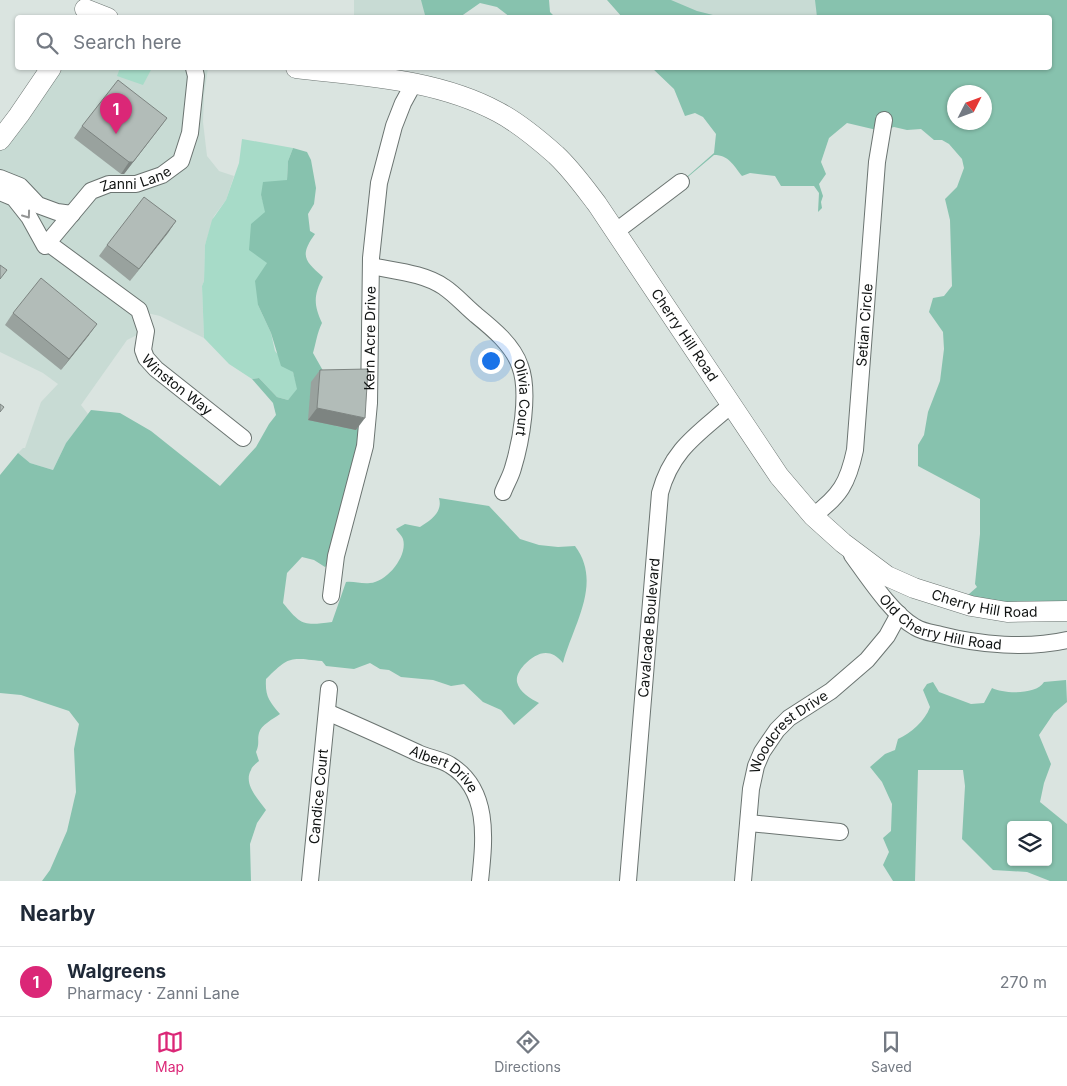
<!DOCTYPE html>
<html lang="en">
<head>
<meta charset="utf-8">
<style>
  body { margin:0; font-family:Inter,sans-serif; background:#f6f6f7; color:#1f2937 }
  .controls { position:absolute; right:15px; bottom:15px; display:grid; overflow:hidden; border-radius:5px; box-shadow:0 1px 4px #0004 }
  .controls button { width:45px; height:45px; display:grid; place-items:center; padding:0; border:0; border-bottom:1px solid #e0e1e3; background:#fff; color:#1f2937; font:25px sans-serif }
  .compass { position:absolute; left:947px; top:85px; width:45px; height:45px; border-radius:50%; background:#fff; box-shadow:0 1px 4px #0004; rotate:48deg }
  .you { position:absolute; left:490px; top:360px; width:18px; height:18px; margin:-12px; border:4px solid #fff; border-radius:50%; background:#1a73e8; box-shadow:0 0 0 8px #1a73e833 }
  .badge { display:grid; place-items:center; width:32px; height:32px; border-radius:50%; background:#db2777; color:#fff; font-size:16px; font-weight:700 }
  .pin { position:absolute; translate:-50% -41px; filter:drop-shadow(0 1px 2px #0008) }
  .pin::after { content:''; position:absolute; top:26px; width:18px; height:15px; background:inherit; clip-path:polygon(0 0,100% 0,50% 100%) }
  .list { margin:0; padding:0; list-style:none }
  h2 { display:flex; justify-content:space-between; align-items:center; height:65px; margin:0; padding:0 20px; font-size:21px }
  h2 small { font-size:16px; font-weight:400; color:#747a83 }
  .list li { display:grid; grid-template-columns:32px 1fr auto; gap:15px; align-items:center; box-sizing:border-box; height:70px; padding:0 20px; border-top:1px solid #e0e1e3 }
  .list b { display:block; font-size:19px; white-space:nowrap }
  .list p { margin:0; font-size:16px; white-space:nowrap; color:#747a83 }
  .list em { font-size:16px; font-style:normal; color:#747a83 }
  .icon { flex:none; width:28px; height:28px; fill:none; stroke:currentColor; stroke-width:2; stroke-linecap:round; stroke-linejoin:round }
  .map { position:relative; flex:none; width:1067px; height:881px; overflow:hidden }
  .search { position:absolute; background:#fff; box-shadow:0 1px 4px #0004; left:15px; right:15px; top:15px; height:55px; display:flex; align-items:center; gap:12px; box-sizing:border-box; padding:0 18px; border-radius:5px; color:#747a83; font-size:19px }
  .sheet { height:135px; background:#fff }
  nav { display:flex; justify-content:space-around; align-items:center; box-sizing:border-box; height:70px; border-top:1px solid #e0e1e3; background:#fff; font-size:14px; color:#747a83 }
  nav a { display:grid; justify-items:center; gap:2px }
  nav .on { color:#db2777 }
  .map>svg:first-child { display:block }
</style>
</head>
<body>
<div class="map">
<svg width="1067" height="881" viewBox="0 0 1067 881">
  <rect width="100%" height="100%" fill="#dae4e0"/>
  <g fill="#c8dbd4">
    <path d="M 354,0 L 446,0 L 442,17 L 354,18 Z"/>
    <path d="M 657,0 L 820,0 L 820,17 L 677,17 Z"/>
    <path d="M 52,68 L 208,68 L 204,95 L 203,122 L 207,156 L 219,171 L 234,176 L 226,200 L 214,216 L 205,245 L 204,281 L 202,286 L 204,338 L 160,316 L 147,313 L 141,333 L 127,340 L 81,405 L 88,414 L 66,443 L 53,470 L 30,463 L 18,453 L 23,448 L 25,448 L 41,402 L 58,384 L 43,373 L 0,352 L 0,141 Z"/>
  </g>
  <g fill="#a7dbc8">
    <path d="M 120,68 L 152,68 L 143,85 L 117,76 Z"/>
    <path d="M 242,139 L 293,148 L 288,161 L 287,180 L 261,195 L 266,212 L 267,263 L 258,305 L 271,333 L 275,351 L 293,372 L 298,389 L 288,400 L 277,397 L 259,378 L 252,379 L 229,364 L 204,338 L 202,286 L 204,281 L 205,245 L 212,220 L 226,200 L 239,163 Z"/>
  </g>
  <g fill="#87c2ae" fill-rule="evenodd">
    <path d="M 421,0 L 549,0 L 550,12 L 555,17 L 510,17 L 497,7 L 480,3 L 460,17 L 430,17 L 425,15 Z"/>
    <path d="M 607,0 L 671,0 L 697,11 L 721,17 L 622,17 Z"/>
    <path d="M 815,0 L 1067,0 L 1067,611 L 960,602 L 977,587 L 975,584 L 980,534 L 980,499 L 918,466 L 918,445 L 924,435 L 928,412 L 940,381 L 944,349 L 943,332 L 929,312 L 933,298 L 944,296 L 952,286 L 950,220 L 945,199 L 957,187 L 964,168 L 962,159 L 949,144 L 942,140 L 934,140 L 921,129 L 907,130 L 894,127 L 881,131 L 847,123 L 829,138 L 821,162 L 826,174 L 819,184 L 823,196 L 821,202 L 822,208 L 818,212 L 819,193 L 814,186 L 781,186 L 775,176 L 750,173 L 742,176 C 733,165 729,155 714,155 L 683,181 L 681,182 L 714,153 L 716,134 L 703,117 L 695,113 L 685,116 L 674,89 L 652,68 L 1050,68 L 1050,18 L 817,17 ZM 954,92 L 984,92 L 984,122 L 954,122 Z"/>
    <path d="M 293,148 L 307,152 L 311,160 L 316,188 L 314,204 L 308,214 L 310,231 L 315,234 C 299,256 305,261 323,277 C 313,296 314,305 322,323 C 317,333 316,343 313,353 L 326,376 L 327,417 L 336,426 L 367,429 L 334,559 L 325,567 L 314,560 L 302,557 L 287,573 L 283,603 C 301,625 303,626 332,622 L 346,582 C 354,581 361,584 370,583 C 387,582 408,556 403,539 C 402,536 398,532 396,529 L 405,524 L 420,527 C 431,520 443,512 439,498 L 489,506 L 520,539 L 539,545 L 558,547 L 575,546 C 603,583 573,625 563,663 C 550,647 537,652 524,665 C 520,670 516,675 517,682 C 519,692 531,699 539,703 L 514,725 L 501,710 L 483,702 L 464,684 L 451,686 L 433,680 L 401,677 L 389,670 L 380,669 L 370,663 L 354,669 L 326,666 L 322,661 C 290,658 290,655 266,679 C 265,696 269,701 280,714 C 273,719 261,725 259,733 C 257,740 260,743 256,752 L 259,761 C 257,763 252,766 251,770 C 243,784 258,799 266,810 L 257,823 L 250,844 L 251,881 L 42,881 L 50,870 L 67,831 L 76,792 L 74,749 L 79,724 L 69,711 L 21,695 L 0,693 L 0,475 L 18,453 L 30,463 L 53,470 L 66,443 L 91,410 L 120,413 L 151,431 L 220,486 L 256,447 L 269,424 L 276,415 L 273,403 L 252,379 L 259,378 L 277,397 L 288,400 L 297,389 L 293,372 L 281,366 L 271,333 L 258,305 L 255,281 L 267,263 L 249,250 L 251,224 L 265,212 L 261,195 L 263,182 L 287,180 L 288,161 Z"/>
    <path d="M 1066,680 L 1067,702 L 1054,713 L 1039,735 L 1051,764 L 1044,783 L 1040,802 L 1067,824 L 1067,881 L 1050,881 L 1027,872 L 993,870 L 962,839 L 965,786 L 963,770 L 918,770 L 915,881 L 893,881 L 883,865 L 889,852 L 883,838 L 891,831 L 892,804 L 882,782 L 870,767 L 885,754 L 895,750 L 898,739 C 911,733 925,721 930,707 L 923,690 L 927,684 L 933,682 L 939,692 L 971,704 L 984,703 L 992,688 C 1004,694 1036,695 1044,682 ZM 1011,825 L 1048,825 L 1048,862 L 1011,862 Z"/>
  </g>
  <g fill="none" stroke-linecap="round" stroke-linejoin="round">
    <defs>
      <g id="minor">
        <path d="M 0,178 L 20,186 L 38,205 L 57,212 L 72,214"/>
        <path id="s1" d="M 0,192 L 14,198 L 29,217 L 45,246 L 91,191 L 109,184 L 136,184 L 162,175 L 181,161 L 190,133 L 196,76 L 194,68"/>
        <path d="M 615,232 L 681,182"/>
        <path id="s2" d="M 48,243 L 139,310 L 146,331 L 143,350 L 146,358 L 156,369 L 243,438"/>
        <path id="s3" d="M 371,266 C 395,271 424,273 444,287 C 456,295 465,306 476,315 C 492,328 513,345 520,366 C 530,392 521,442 513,468 C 511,476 506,484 503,492"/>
        <path id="s4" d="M 813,516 C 840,496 848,483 855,450 L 877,162 L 884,120"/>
        <path id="s5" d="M 852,555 C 868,577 892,614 915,627 C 923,632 933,633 941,635 C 980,645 1028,649 1067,640"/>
        <path id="s6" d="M 331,596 L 336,556 L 365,446 L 369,403 L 371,258 L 379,183 L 394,126 L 403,103 L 414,83"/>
        <path id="s7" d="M 327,712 C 357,725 388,739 418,753 C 428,758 441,759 450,765 C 491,790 484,842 480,881"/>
        <path d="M 749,823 L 840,832"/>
        <path id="s8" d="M 310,881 L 329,689"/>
        <path id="s9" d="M 628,881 L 660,493 C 672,448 700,433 732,404"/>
        <path id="s10" d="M 743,881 L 751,789 L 756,766 L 762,752 L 777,730 L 789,718 L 831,691 L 867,660 L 887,636 L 899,614"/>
      </g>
      <g id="major">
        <path d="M 85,9 L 108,18"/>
        <path id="s11" d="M 296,68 C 363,76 437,79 498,112 C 519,123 538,139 556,155 C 572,170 584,187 597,204 L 779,476 L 813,516 L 843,543 L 887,576 L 914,588 L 971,606 L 1007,612 L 1067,611"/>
        <path d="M 0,140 L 19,115 L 51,68"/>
      </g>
    </defs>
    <use href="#minor" stroke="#6b7471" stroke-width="18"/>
    <use href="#major" stroke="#6b7471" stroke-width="21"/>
    <use href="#minor" stroke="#fff" stroke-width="16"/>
    <use href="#major" stroke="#fff" stroke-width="20"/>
  </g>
  <g fill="#99a29e">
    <path d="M 167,118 L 124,174 L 121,174 L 74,138 L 82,126 Z"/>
    <path d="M 176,221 L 130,281 L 99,256 L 107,245 Z"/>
    <path d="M 13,313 L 89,335 L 61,370 L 5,325 Z"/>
    <path d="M 320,370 L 356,430 L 308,420 L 311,382 Z"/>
  </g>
  <g fill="#7d8481">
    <path d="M 167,118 L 124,174 L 121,174 L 129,162 Z"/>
    <path d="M 176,221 L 168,233 L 130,281 L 139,269 Z"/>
    <path d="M 97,324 L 89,335 L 61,370 L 69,359 Z"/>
    <path d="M 317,408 L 365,418 L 356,430 L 308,420 Z"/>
  </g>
  <g fill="#b2bcb8" stroke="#7d8481">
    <path d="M 118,80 L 167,118 L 133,162 L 129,162 L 82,126 Z"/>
    <path d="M 144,197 L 176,221 L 139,269 L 107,245 Z"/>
    <path d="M 0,265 L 7,270 L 0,279 Z"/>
    <path d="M 41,278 L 97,324 L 69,359 L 13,313 Z"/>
    <path d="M 368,369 L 365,418 L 317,408 L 320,370 Z"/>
    <path d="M 0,404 L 4,407 L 0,412 Z"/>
  </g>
  <defs><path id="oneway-chevron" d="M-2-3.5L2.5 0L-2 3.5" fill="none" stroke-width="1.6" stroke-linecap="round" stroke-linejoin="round" transform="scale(1.25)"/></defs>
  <use stroke="#949595" href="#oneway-chevron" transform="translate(27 215) rotate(54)"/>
  <g text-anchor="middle" stroke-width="5" stroke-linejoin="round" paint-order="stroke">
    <g font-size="14" fill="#111413" stroke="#dae4e0">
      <text dy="5" stroke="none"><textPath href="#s1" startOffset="191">Zanni Lane</textPath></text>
      <text dy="5" stroke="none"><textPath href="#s4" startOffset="206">Setian Circle</textPath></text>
      <text dy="5" stroke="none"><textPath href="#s11" startOffset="502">Cherry Hill Road</textPath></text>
      <text dy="5" stroke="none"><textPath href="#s6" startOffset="262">Kern Acre Drive</textPath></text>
      <text dy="5" stroke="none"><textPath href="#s2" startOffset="204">Winston Way</textPath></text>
      <text dy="5" stroke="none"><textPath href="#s3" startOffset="219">Olivia Court</textPath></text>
      <text dy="5" stroke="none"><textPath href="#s11" startOffset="922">Cherry Hill Road</textPath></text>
      <text dy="5" stroke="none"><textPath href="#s5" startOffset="118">Old Cherry Hill Road</textPath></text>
      <text dy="5" stroke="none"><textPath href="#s9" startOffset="254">Cavalcade Boulevard</textPath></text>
      <text dy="5" stroke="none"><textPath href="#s10" startOffset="164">Woodcrest Drive</textPath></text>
      <text dy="5" stroke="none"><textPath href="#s7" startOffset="131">Albert Drive</textPath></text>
      <text dy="5" stroke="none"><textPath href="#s8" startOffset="85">Candice Court</textPath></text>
    </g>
  </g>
</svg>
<div class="controls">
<button><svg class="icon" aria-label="layers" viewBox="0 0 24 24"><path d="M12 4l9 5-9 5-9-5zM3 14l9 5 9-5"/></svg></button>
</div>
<svg class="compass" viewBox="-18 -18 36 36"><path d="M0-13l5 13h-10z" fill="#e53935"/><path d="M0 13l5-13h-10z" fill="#747a83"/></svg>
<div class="you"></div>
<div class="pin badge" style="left:116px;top:134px">1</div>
<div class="search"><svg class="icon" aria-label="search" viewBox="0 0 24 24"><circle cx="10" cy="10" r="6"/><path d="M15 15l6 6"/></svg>Search here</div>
</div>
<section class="sheet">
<h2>Nearby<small></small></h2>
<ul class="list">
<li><span class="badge">1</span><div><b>Walgreens</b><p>Pharmacy · Zanni Lane</p></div><em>270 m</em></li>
</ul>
</section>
<nav>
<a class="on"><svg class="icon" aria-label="map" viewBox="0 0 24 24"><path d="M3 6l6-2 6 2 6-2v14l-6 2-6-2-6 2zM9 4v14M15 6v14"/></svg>Map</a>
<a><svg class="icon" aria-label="directions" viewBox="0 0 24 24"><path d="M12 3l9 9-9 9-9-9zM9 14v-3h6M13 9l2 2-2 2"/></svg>Directions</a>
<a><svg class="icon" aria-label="saved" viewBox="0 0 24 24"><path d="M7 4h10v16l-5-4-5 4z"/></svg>Saved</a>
</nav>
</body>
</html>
